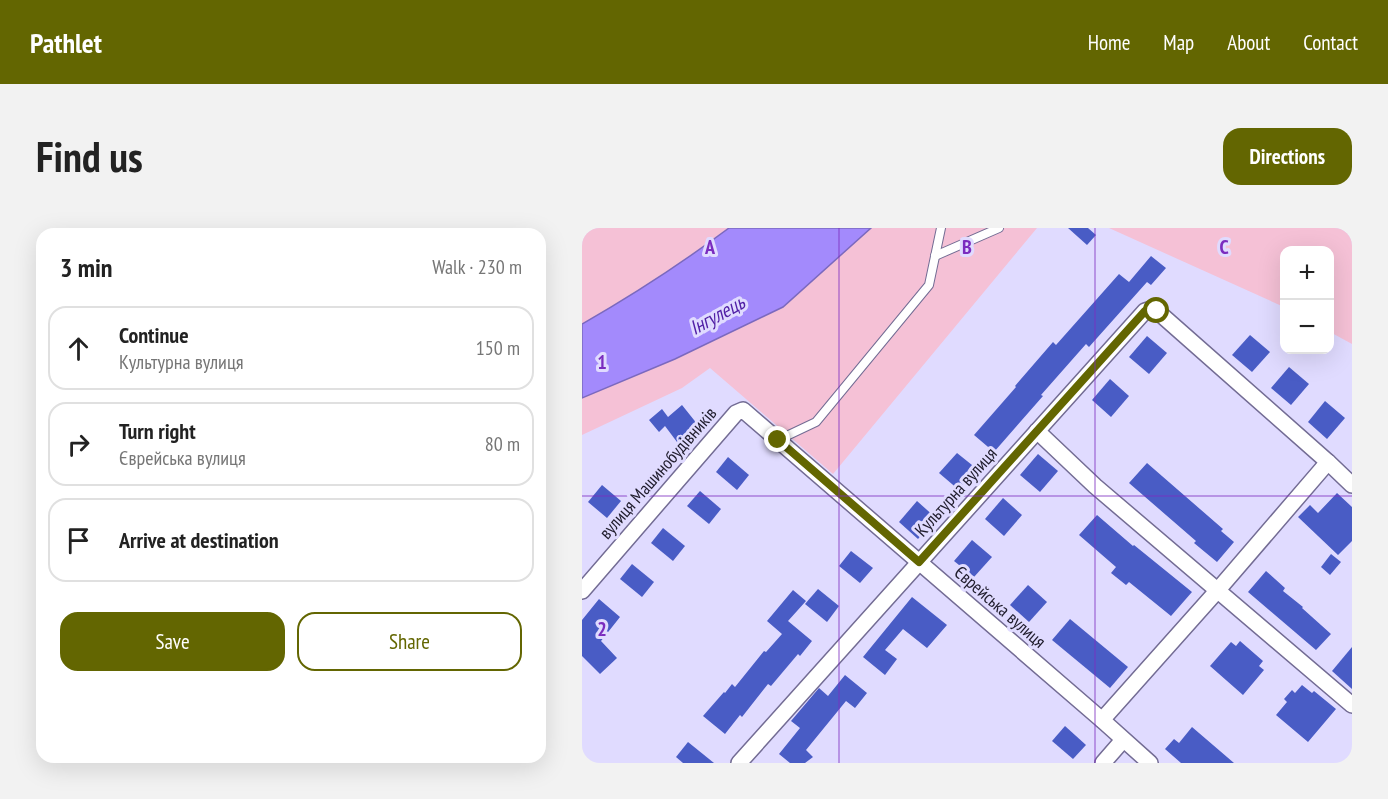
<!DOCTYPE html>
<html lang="en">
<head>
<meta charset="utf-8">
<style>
  body { margin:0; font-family:"PT Sans Narrow",sans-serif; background:#f2f2f2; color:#222 }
  .controls { position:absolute; right:18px; top:18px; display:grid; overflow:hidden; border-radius:12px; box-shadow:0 6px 24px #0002 }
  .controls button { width:54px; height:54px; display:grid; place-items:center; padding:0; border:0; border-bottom:2px solid #e0e0e0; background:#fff; color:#222; font:30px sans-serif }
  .stop { position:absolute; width:18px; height:18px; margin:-14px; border:4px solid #636601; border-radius:50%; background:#fff }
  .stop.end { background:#636601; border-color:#fff; box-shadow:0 2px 6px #0008 }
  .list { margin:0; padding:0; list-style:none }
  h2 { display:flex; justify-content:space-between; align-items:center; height:78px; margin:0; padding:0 24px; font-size:26px }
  h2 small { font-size:20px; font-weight:400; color:#767676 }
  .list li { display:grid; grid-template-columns:39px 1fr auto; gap:18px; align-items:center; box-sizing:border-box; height:84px; margin:0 12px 12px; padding:0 12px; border:2px solid #e0e0e0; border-radius:18px }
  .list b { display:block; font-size:22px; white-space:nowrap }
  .list p { margin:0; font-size:20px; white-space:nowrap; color:#767676 }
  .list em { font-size:20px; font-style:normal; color:#767676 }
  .actions { display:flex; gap:12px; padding:18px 24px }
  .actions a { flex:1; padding:14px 0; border:2px solid #636601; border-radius:18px; text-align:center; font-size:21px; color:#636601 }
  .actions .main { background:#636601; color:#fff }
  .icon { flex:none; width:33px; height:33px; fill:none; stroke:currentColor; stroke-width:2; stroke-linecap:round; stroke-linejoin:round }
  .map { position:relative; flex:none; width:770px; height:535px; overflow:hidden; border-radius:18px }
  header { display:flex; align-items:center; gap:36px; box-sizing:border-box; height:84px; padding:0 30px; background:#636601; color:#fff }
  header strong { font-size:28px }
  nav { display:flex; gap:33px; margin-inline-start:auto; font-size:21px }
  .intro { display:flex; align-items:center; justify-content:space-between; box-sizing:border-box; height:144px; padding:0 36px }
  h1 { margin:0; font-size:42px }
  .button { padding:15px 27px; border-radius:18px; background:#636601; color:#fff; font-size:21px; font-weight:700 }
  main { display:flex; gap:36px; padding:0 36px }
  aside { flex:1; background:#fff; border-radius:18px; box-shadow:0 6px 24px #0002 }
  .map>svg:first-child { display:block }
</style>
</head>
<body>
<header>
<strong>Pathlet</strong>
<nav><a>Home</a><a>Map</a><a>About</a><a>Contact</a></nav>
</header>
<div class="intro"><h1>Find us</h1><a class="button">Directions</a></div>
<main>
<aside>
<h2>3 min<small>Walk · 230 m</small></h2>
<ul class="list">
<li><svg class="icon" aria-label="ahead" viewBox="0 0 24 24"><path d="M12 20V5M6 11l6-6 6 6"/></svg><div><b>Continue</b><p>Культурна вулиця</p></div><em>150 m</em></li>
<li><svg class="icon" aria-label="right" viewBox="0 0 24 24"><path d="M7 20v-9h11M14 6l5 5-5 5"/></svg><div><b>Turn right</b><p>Єврейська вулиця</p></div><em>80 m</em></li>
<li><svg class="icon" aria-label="arrive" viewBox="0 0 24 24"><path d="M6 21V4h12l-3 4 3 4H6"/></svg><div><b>Arrive at destination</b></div></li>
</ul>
<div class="actions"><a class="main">Save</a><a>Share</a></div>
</aside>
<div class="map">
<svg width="770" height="535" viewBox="0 0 770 535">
  <rect width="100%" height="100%" fill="#e0dbff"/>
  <g fill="#f5c1d6">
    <path d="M 0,0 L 147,0 C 100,35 51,67 0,96 Z"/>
    <path d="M 289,0 L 455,0 L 251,246 L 128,140 L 100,160 L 0,207 L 0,170 L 93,131 Z"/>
    <path d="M 527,0 L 770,0 L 770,116 L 748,104 L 748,22 L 702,22 L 702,79 Z"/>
  </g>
  <path fill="#a38afc" stroke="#7b69be" stroke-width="1.5" d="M 147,0 L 289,0 L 201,79 L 93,131 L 0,170 L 0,96 C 51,67 100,35 147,0 Z"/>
  <g fill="#495cc5">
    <path d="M 486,0 L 506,0 L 514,7 L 505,17 Z"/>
    <path d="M 569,28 L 584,40 L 569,57 L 565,54 L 507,119 L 504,116 L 459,167 L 461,168 L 412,224 L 392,207 L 434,159 L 433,158 L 471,114 L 474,117 L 537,46 L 547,54 Z"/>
    <path d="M 668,107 L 688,124 L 670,144 L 650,127 Z"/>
    <path d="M 565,108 L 585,125 L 567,146 L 547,129 Z"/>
    <path d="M 707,139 L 727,156 L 709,177 L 689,160 Z"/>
    <path d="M 528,151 L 547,168 L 529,189 L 510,172 Z"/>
    <path d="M 743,173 L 763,190 L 745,211 L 726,194 Z"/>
    <path d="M 100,177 L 116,197 L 95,214 L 83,198 L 77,204 L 67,192 L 80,181 L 86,189 Z"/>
    <path d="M 375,225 L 395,241 L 377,262 L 357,245 Z"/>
    <path d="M 456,226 L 476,243 L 458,264 L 438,247 Z"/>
    <path d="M 146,229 L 167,247 L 155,262 L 134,244 Z"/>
    <path d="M 565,235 L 641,301 L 639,303 L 652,314 L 635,334 L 612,315 L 614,313 L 547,255 Z"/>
    <path d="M 20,257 L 39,273 L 25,290 L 6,274 Z"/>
    <path d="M 118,263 L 139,281 L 127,296 L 105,278 Z"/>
    <path d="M 755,265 L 770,279 L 770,313 L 756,327 L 716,289 L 728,277 L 736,285 Z"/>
    <path d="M 421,270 L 440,287 L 422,308 L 403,291 Z"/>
    <path d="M 335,273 L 354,290 L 336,311 L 317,294 Z"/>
    <path d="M 515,287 L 551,318 L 552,317 L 610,364 L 589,388 L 547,354 L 544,357 L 529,345 L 534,339 L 497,307 Z"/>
    <path d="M 81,300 L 103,318 L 91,333 L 69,315 Z"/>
    <path d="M 390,312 L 410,329 L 392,349 L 372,333 Z"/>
    <path d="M 269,323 L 291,340 L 278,355 L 257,338 Z"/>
    <path d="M 749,326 L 759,334 L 748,347 L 739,339 Z"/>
    <path d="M 50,336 L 72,354 L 60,369 L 38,351 Z"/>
    <path d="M 684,343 L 703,360 L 701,363 L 721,379 L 720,380 L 749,406 L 734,422 L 666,364 Z"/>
    <path d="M 446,357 L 465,374 L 447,394 L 428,377 Z"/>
    <path d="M 236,361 L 257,378 L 245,394 L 223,376 Z"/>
    <path d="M 211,362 L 224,373 L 206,393 L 230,413 L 218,428 L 216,426 L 189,458 L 186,456 L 160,489 L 158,487 L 143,506 L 121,488 L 142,464 L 143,465 L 150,456 L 153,459 L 182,423 L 184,424 L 200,406 L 185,393 Z"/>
    <path d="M 330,369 L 365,397 L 345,420 L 321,401 L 303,422 L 315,431 L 303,447 L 281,429 Z"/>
    <path d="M 17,371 L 38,389 L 19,413 L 35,430 L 18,446 L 0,428 L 0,392 Z"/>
    <path d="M 488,391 L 546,439 L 528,460 L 470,412 Z"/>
    <path d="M 658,413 L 681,433 L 677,438 L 682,442 L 661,467 L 628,438 L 649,414 L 654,418 Z"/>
    <path d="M 770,419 L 770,461 L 750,443 Z"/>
    <path d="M 263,447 L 285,465 L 273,480 L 264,473 L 224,522 L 231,529 L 223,535 L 208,535 L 197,526 L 218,500 L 209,493 L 237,460 L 246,468 Z"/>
    <path d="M 720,457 L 730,465 L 732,463 L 754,481 L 726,514 L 694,487 L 705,474 L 702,471 L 710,462 L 713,465 Z"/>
    <path d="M 483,498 L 504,517 L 491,531 L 470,513 Z"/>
    <path d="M 610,499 L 652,535 L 599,535 L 583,521 L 592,511 L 597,515 Z"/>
    <path d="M 106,514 L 132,535 L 101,535 L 94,529 Z"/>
  </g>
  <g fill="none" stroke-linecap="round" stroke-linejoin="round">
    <defs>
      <g id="lane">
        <path d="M 353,28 L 417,0"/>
        <path d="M 196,212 L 234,194 L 347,57 L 359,0"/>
      </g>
      <g id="street">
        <path d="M 455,203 L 513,258 L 770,477"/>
        <path d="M 0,363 L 154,185 L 161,182 L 520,492 L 568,535"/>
        <path d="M 520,492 L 635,363 L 746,234"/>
        <path d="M 157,535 L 563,83 L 569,81 L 575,83 L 746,234 L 770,257"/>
        <path d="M 521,535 L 541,512"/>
      </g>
    </defs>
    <use href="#lane" stroke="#736c94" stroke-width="10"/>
    <use href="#street" stroke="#736c94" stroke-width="18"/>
    <use href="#lane" stroke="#fff" stroke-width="8"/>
    <use href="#street" stroke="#fff" stroke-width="15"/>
  </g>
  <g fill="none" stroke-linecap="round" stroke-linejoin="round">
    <path stroke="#636601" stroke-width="8" d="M 196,212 L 337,334 L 563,83 L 568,81 L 575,83"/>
  </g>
  <path fill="none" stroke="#7b2cbf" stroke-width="1.5" stroke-opacity="0.55" d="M 257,0 L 257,535M 513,0 L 513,535M 0,268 L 770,268"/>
  <g text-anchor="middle" stroke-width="6" stroke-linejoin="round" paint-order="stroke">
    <g font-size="18" fill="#1f1c2c" stroke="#e0dbff">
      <text transform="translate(76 245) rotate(-49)" y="6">вулиця Машинобудівників</text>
      <text transform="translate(374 264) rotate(-48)" y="6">Культурна вулиця</text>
      <text transform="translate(418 379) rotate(41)" y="6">Єврейська вулиця</text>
    </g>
    <g font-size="20" font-style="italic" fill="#5120a6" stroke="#e0dbff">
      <text transform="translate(135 87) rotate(-29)" y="7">Інгулець</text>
    </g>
  </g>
  <g font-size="20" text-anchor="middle" font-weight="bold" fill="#7b2cbf" stroke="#e0dbff" stroke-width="6" stroke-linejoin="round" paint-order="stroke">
    <text x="128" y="26">A</text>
    <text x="385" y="26">B</text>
    <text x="642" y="26">C</text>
    <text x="20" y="141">1</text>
    <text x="20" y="408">2</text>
  </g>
</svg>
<div class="controls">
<button>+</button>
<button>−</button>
</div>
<div class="stop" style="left:575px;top:83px"></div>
<div class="stop end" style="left:196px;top:212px"></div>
</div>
</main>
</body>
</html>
